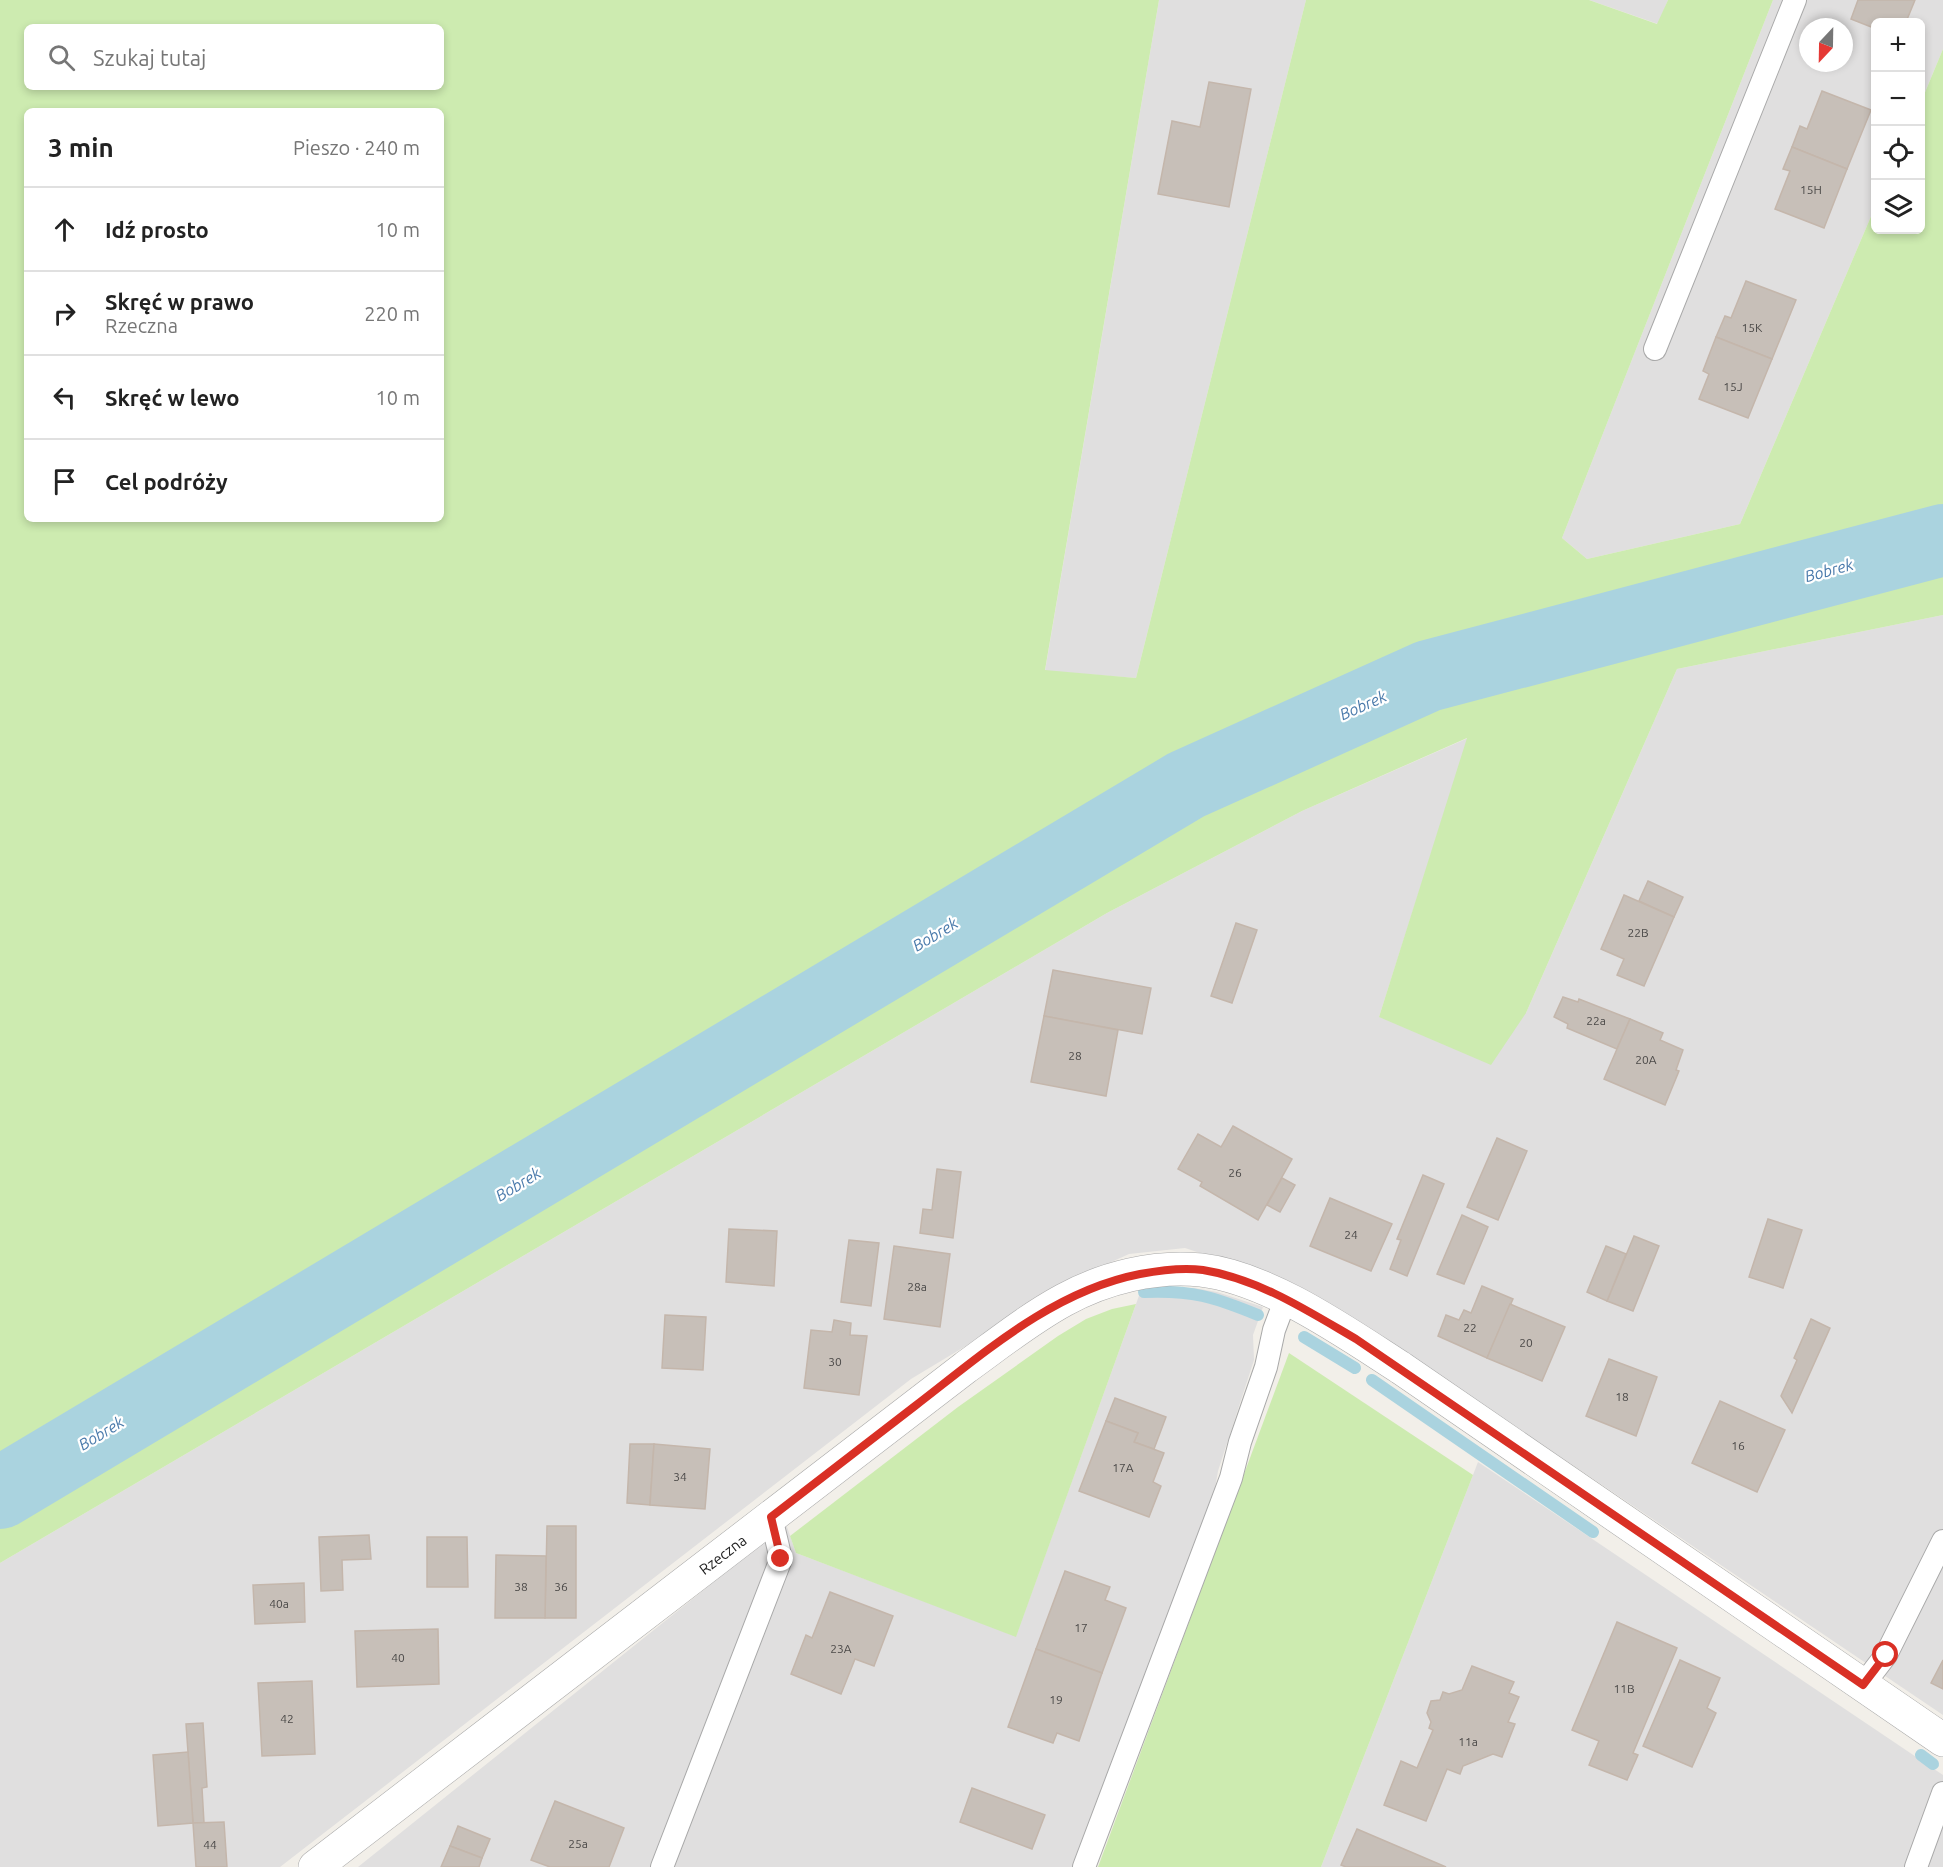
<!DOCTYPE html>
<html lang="pl">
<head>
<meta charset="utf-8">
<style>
  body { margin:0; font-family:Ubuntu,sans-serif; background:#f6f6f6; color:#222 }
  .controls { position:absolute; right:18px; top:18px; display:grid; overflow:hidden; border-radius:9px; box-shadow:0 3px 9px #0003 }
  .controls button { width:54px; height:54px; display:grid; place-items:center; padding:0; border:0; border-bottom:2px solid #e0e0e0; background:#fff; color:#222; font:30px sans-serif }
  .compass { position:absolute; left:1799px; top:18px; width:54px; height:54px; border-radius:50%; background:#fff; box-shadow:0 3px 9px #0003; rotate:202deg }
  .stop { position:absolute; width:18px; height:18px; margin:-14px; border:4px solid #d93025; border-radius:50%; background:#fff }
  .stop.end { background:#d93025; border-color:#fff; box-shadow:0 2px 6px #0008 }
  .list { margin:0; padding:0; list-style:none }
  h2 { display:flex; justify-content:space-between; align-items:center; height:78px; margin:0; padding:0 24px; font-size:26px }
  h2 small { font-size:20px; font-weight:400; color:#767676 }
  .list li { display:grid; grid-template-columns:39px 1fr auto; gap:18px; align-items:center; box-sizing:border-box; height:84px; padding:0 24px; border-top:2px solid #e0e0e0 }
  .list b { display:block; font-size:22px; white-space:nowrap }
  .list p { margin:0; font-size:20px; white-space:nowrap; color:#767676 }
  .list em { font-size:20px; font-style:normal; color:#767676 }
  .icon { flex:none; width:33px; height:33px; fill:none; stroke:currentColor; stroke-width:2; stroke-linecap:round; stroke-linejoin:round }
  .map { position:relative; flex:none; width:1943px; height:1867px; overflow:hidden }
  .search { position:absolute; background:#fff; box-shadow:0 3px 9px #0003; left:24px; top:24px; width:420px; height:66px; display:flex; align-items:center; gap:15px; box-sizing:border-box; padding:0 21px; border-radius:9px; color:#767676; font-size:22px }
  .panel { position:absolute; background:#fff; box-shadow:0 3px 9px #0003; left:24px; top:108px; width:420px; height:414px; border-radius:9px }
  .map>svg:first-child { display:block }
</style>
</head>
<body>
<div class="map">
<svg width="1943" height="1867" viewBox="0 0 1943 1867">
  <rect width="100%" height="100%" fill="#f2efe9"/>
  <g fill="#e0dfdf" fill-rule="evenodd">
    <path d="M 1159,0 L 1306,0 L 1136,678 L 1045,671 Z"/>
    <path d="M 1589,0 L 1668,0 L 1658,24 Z"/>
    <path d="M 1773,0 L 1943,0 L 1943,49 L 1921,102 L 1920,22 L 1876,22 L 1875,207 L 1740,524 L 1587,559 L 1562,538 ZM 1808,27 L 1844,27 L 1844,63 L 1808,63 Z"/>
    <path d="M 1943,615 L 1943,1715 L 1377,1333 L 1272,1277 L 1185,1248 L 1129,1254 L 1087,1273 L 911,1379 L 280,1867 L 0,1867 L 0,1563 L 1107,913 L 1302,811 L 1468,738 L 1379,1017 L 1526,1013 L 1677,669 Z"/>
    <path d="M 1170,1288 L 1194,1288 L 1217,1292 L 1263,1307 L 1253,1335 L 1254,1360 L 1218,1471 L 1214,1494 L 1075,1867 L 358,1867 L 786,1524 L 796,1553 L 1016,1636 L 1140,1293 Z"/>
    <path d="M 1478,1462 L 1943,1775 L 1943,1867 L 1321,1867 Z"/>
  </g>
  <g fill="#cdebb0" fill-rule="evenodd">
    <path d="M 0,0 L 1159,0 L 1045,670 L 1136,678 L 1306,0 L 1589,0 L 1657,24 L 1668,0 L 1773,0 L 1562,538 L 1587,559 L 1740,524 L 1875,207 L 1876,230 L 1920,230 L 1921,102 L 1943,49 L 1943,615 L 1677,669 L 1526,1013 L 1491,1065 L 1379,1017 L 1467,738 L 1302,811 L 1107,913 L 0,1563 ZM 27,27 L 441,27 L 441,87 L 27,87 ZM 27,111 L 441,111 L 441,519 L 27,519 Z"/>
    <path d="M 1136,1304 L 1016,1637 L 796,1553 L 790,1536 L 958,1407 L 1058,1336 L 1086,1319 L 1112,1309 Z"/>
    <path d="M 1289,1353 L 1473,1475 L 1321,1867 L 1098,1867 Z"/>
  </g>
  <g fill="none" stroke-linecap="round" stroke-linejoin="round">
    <g stroke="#aad3df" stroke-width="12">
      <path d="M 1144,1292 C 1192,1290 1214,1297 1258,1315"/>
      <path d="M 1304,1337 L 1355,1368"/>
      <path d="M 1372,1380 L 1593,1532"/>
      <path d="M 1921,1755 L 1933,1764"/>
    </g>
    <path stroke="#aad3df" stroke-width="72" d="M 0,1493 L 1186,785 L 1428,676 L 1943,540"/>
  </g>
  <g fill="#c7bfb8" stroke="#c4b6ab" stroke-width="1.5">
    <path d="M 1858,0 L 1915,0 L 1906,22 L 1876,22 L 1876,29 L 1851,19 Z"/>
    <path d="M 1209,82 L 1251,89 L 1229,207 L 1158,194 L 1172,121 L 1200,127 Z"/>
    <path d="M 1822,91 L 1871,110 L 1847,169 L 1792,147 L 1800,126 L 1807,129 Z"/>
    <path d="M 1792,147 L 1847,169 L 1824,228 L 1775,209 L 1790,171 L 1783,169 Z"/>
    <path d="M 1746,281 L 1796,300 L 1772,359 L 1716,337 L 1725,316 L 1731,318 Z"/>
    <path d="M 1716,337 L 1772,359 L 1748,418 L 1699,399 L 1709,374 L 1703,371 Z"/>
    <path d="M 1648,881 L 1683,897 L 1674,917 L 1639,901 Z"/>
    <path d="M 1624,895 L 1674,917 L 1644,986 L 1617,975 L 1624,959 L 1601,949 Z"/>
    <path d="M 1236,923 L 1257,930 L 1232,1003 L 1211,996 Z"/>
    <path d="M 1053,970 L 1151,988 L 1142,1034 L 1044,1016 Z"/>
    <path d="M 1563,997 L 1578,1002 L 1579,999 L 1630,1019 L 1617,1049 L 1567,1028 L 1568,1024 L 1554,1017 Z"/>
    <path d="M 1044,1016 L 1118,1030 L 1106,1096 L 1031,1082 Z"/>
    <path d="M 1630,1019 L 1663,1033 L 1660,1040 L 1683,1050 L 1676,1070 L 1679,1071 L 1665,1105 L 1604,1079 Z"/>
    <path d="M 1233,1126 L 1292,1159 L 1258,1220 L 1200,1186 L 1202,1182 L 1178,1169 L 1198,1134 L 1221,1147 Z"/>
    <path d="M 1497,1138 L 1527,1151 L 1498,1220 L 1467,1207 Z"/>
    <path d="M 937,1169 L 961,1172 L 953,1238 L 920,1233 L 923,1209 L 932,1210 Z"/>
    <path d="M 1423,1175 L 1444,1184 L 1407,1276 L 1390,1269 L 1401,1240 L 1397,1239 Z"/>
    <path d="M 1282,1178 L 1295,1185 L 1280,1212 L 1267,1205 Z"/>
    <path d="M 1330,1198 L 1392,1224 L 1371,1271 L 1310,1246 Z"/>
    <path d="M 1462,1215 L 1488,1227 L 1464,1284 L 1437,1274 Z"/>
    <path d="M 1768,1219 L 1802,1230 L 1783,1288 L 1749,1277 Z"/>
    <path d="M 729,1229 L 777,1231 L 774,1286 L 726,1282 Z"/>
    <path d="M 1634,1236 L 1659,1246 L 1633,1311 L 1607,1301 Z"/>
    <path d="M 849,1240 L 879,1243 L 871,1306 L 841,1302 Z"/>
    <path d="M 894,1246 L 950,1254 L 940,1327 L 884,1319 Z"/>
    <path d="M 1606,1246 L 1626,1254 L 1607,1301 L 1587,1292 Z"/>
    <path d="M 1482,1286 L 1513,1299 L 1487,1358 L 1438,1336 L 1446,1315 L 1459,1320 L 1464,1310 L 1471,1313 Z"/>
    <path d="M 1510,1304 L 1565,1327 L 1542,1381 L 1487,1358 Z"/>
    <path d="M 665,1315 L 706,1317 L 703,1370 L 662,1368 Z"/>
    <path d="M 1811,1319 L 1830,1328 L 1792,1413 L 1781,1396 L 1797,1360 L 1794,1358 Z"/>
    <path d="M 834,1320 L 851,1323 L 850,1335 L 867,1336 L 859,1395 L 804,1388 L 811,1330 L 832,1332 Z"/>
    <path d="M 1609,1359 L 1657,1377 L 1636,1436 L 1586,1416 Z"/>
    <path d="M 1115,1398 L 1166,1417 L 1154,1449 L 1134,1442 L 1138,1433 L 1106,1421 Z"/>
    <path d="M 1720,1401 L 1785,1430 L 1757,1492 L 1692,1463 Z"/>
    <path d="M 1106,1421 L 1138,1433 L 1134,1442 L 1164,1453 L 1153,1482 L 1161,1486 L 1149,1517 L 1079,1491 Z"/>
    <path d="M 630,1444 L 654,1444 L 650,1505 L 627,1503 Z"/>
    <path d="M 654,1444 L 710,1449 L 705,1509 L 650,1505 Z"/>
    <path d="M 547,1526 L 576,1526 L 576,1618 L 545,1618 Z"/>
    <path d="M 369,1535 L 371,1559 L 342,1560 L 343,1590 L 321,1591 L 319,1537 Z"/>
    <path d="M 427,1537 L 467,1537 L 468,1587 L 427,1587 Z"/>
    <path d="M 496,1555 L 546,1556 L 545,1618 L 495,1618 Z"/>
    <path d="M 1065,1571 L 1110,1587 L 1105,1600 L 1126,1608 L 1102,1673 L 1036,1649 Z"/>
    <path d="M 304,1583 L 305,1622 L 255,1624 L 253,1585 Z"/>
    <path d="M 830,1592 L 893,1616 L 874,1666 L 855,1659 L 841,1694 L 791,1674 L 806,1635 L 812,1638 Z"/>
    <path d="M 1617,1622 L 1677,1648 L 1633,1753 L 1638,1755 L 1627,1780 L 1589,1765 L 1599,1741 L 1572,1730 Z"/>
    <path d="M 438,1629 L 439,1684 L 357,1687 L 355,1631 Z"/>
    <path d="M 1036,1649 L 1102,1673 L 1079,1741 L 1057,1733 L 1053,1743 L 1008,1727 Z"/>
    <path d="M 1680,1660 L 1720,1678 L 1707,1708 L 1716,1713 L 1692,1767 L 1643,1746 Z"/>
    <path d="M 1943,1660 L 1943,1689 L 1931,1683 Z"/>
    <path d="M 1472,1666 L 1514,1682 L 1509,1693 L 1519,1697 L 1508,1722 L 1515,1724 L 1502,1757 L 1493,1754 L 1463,1766 L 1460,1774 L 1447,1769 L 1426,1821 L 1384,1805 L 1401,1761 L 1417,1768 L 1433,1730 L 1429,1728 L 1431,1722 L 1427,1713 L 1431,1701 L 1440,1700 L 1443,1692 L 1449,1694 L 1462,1690 Z"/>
    <path d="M 312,1681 L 315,1754 L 262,1756 L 258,1683 Z"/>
    <path d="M 203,1723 L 207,1787 L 202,1788 L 204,1823 L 193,1823 L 186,1724 Z"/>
    <path d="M 188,1752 L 193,1823 L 158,1826 L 153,1755 Z"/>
    <path d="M 972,1788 L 1045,1815 L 1032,1849 L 960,1822 Z"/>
    <path d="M 555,1801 L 624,1828 L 609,1867 L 550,1867 L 531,1860 Z"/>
    <path d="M 224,1822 L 227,1867 L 196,1867 L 193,1823 Z"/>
    <path d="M 458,1826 L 490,1839 L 482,1858 L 450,1846 Z"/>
    <path d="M 1357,1829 L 1446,1867 L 1346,1867 L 1341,1865 Z"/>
    <path d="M 450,1846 L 482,1858 L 479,1867 L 441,1867 Z"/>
  </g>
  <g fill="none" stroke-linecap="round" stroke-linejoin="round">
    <defs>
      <g id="lane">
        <path d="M 1655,349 L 1795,0"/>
        <path d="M 1863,1685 L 1886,1655 L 1943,1541"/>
        <path d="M 662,1867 L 781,1559 L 771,1517"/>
        <path d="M 1084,1867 L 1231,1478 L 1240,1442 L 1266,1367 L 1274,1330 L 1286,1298"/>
        <path d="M 1916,1867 L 1943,1793"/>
      </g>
      <path id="street" d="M 315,1867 L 966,1367 C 998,1344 1029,1319 1064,1300 C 1104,1278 1155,1265 1201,1270 C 1269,1278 1345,1332 1401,1368 L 1943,1740"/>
    </defs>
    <use href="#lane" stroke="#a9a9a9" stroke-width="24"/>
    <use href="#street" stroke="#a9a9a9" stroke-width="34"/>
    <use href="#lane" stroke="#fff" stroke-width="22"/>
    <use href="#street" stroke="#fff" stroke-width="33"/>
  </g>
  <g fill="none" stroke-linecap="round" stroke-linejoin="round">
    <path stroke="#d93025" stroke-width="8" d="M 781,1559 L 771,1517 C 819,1480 867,1443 915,1406 C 984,1353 1053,1291 1140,1274 C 1161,1270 1182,1267 1203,1270 C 1259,1279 1308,1311 1356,1339 L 1863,1685 L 1886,1655"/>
  </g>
  <g text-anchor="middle" stroke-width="4.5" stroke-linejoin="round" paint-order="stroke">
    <g font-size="12" fill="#4b4948">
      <text x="1811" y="194">15H</text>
      <text x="1752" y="332">15K</text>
      <text x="1733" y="391">15J</text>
      <text x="1638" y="937">22B</text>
      <text x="1596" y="1025">22a</text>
      <text x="1075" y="1060">28</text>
      <text x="1646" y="1064">20A</text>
      <text x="1235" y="1177">26</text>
      <text x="1351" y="1239">24</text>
      <text x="917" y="1291">28a</text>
      <text x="1470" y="1332">22</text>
      <text x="1526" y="1347">20</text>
      <text x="835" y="1366">30</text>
      <text x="1622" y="1401">18</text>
      <text x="1738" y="1450">16</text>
      <text x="1123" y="1472">17A</text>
      <text x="680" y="1481">34</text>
      <text x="521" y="1591">38</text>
      <text x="561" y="1591">36</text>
      <text x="279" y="1608">40a</text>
      <text x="1081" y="1632">17</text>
      <text x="841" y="1653">23A</text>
      <text x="398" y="1662">40</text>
      <text x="1624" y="1693">11B</text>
      <text x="1056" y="1704">19</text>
      <text x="287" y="1723">42</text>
      <text x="1468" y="1746">11a</text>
      <text x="578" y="1848">25a</text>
      <text x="210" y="1849">44</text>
    </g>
    <g font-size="15" fill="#222" stroke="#fff">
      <text transform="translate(723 1555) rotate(-37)" y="5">Rzeczna</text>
    </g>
    <g font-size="16" font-style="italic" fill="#4a7aab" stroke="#fff">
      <text transform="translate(1829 570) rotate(-15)" y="6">Bobrek</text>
      <text transform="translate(1363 705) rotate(-24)" y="6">Bobrek</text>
      <text transform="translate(935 934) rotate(-31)" y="6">Bobrek</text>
      <text transform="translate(518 1184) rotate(-31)" y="6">Bobrek</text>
      <text transform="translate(101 1433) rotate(-31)" y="6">Bobrek</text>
    </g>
  </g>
</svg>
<div class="controls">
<button>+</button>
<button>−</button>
<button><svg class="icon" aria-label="locate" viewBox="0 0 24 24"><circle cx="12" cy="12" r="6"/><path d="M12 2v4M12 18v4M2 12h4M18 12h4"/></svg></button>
<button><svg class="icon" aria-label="layers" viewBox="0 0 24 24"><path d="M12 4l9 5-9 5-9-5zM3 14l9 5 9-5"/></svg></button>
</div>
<svg class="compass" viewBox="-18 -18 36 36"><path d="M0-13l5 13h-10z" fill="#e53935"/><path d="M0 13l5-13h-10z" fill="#767676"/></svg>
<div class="stop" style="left:1886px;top:1655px"></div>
<div class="stop end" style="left:781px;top:1559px"></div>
<div class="search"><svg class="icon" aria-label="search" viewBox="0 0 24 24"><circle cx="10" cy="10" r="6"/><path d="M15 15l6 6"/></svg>Szukaj tutaj</div>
<section class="panel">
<h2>3 min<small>Pieszo · 240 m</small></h2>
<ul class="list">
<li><svg class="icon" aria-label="ahead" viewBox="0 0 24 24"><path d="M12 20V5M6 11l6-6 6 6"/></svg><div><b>Idź prosto</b></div><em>10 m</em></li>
<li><svg class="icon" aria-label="right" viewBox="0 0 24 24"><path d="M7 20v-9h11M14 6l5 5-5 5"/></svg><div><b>Skręć w prawo</b><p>Rzeczna</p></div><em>220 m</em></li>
<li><svg class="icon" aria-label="left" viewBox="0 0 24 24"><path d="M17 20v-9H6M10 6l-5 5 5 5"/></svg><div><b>Skręć w lewo</b></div><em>10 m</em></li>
<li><svg class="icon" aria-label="arrive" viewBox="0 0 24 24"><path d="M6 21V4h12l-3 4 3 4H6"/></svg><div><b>Cel podróży</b></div></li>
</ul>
</section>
</div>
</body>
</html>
